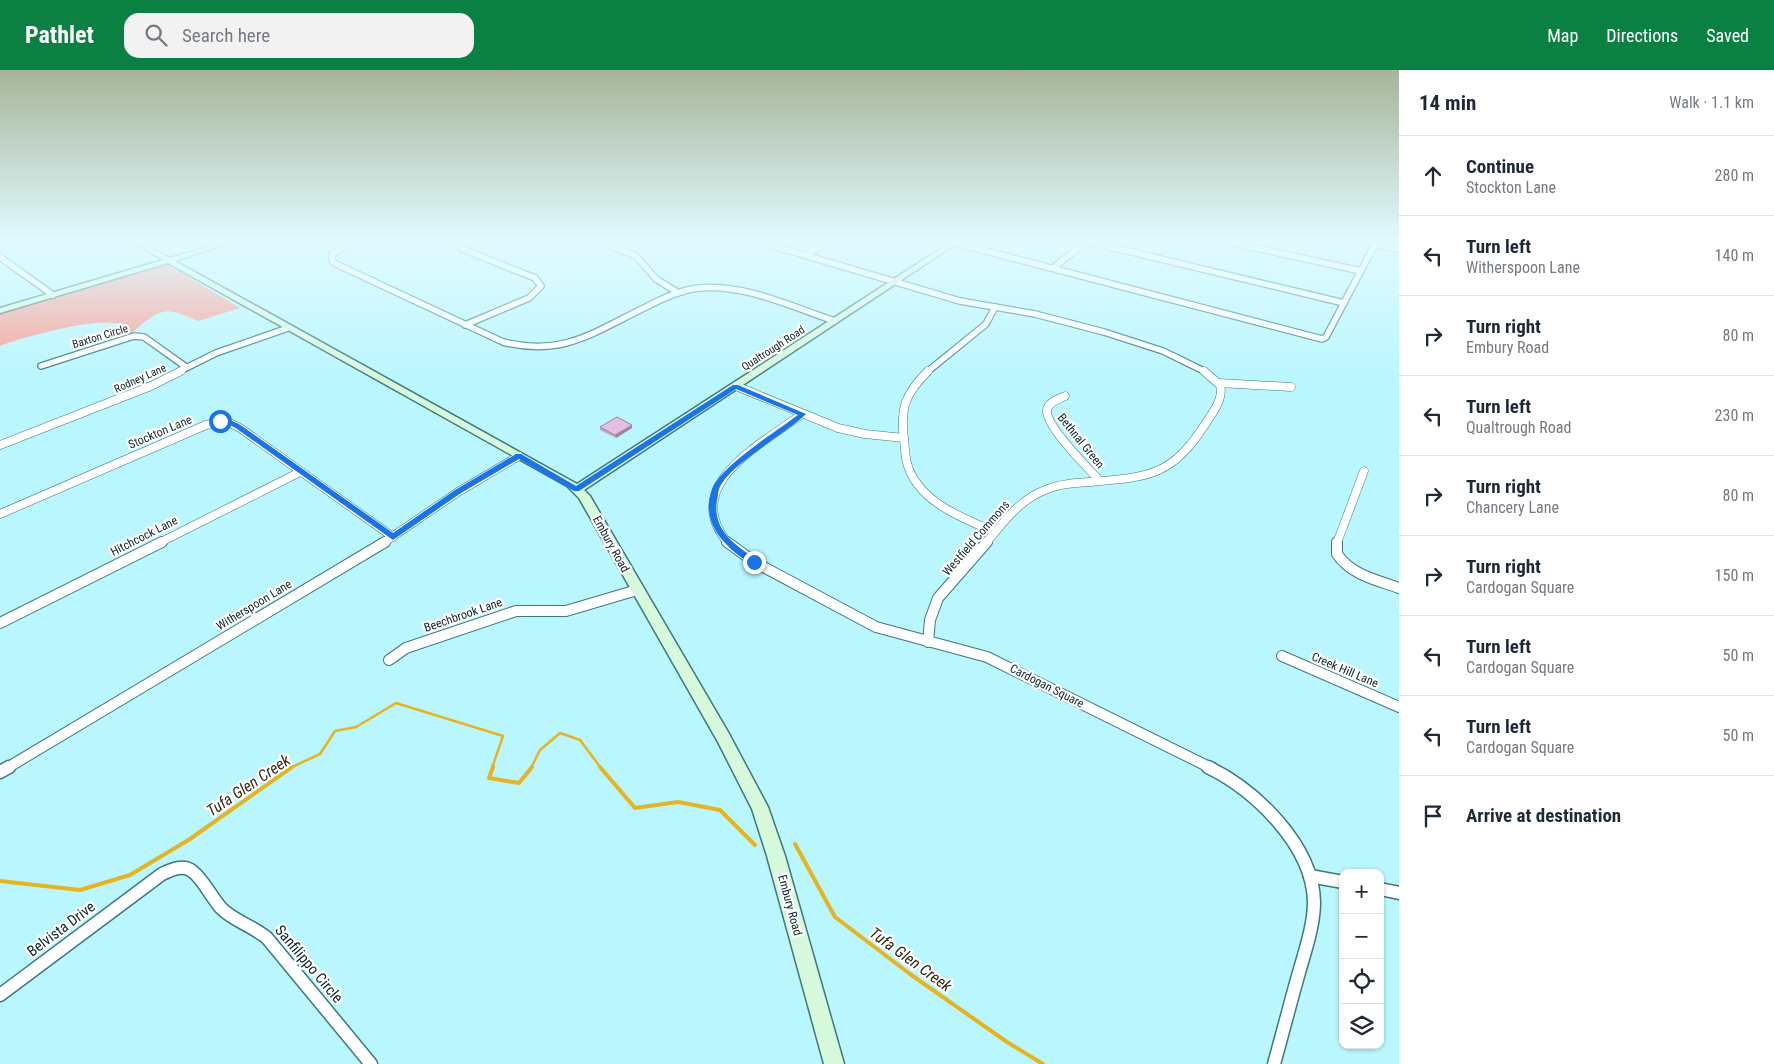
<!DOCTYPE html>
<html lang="en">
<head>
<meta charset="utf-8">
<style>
  body { margin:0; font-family:"Roboto Condensed",sans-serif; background:#f2f2f3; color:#1f2937 }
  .controls { position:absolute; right:15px; bottom:15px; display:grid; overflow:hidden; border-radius:10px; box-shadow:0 1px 4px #0004 }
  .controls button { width:45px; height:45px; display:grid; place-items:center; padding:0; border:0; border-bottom:1px solid #e0e1e3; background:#fff; color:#1f2937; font:25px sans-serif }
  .stop { position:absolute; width:15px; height:15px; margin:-11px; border:4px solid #1a73e8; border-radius:50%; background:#fff }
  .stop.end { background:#1a73e8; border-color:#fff; box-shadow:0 1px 5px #0008 }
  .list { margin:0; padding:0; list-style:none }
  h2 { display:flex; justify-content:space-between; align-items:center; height:65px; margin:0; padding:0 20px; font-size:21px }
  h2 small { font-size:16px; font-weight:400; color:#747a83 }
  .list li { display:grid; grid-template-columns:32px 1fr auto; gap:15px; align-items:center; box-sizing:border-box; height:80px; padding:0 20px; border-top:1px solid #e0e1e3 }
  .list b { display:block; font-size:19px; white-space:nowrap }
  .list p { margin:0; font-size:16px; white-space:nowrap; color:#747a83 }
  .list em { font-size:16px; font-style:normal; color:#747a83 }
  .icon { flex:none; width:28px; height:28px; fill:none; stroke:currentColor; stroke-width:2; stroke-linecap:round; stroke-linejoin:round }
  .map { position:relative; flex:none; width:1399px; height:994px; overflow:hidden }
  header { display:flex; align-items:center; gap:30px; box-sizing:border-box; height:70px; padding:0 25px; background:#0b8043; color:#fff }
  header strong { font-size:24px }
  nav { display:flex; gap:28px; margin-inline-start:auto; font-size:18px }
  .search { width:350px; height:45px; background:#f2f2f3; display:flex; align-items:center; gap:12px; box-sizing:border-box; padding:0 18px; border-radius:15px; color:#747a83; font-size:19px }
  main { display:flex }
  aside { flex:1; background:#fff }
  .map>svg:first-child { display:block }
</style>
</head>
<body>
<header>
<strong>Pathlet</strong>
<div class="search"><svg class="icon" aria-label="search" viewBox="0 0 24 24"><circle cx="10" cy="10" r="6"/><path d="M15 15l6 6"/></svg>Search here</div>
<nav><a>Map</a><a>Directions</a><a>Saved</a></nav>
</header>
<main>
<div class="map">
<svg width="1399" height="994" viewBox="0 0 1399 994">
  <rect width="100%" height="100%" fill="#baf6fe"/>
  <path fill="#f8a097" d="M 165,193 L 240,238 L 198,251 C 171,240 166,235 141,255 C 135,260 132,264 125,265 C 124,261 124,257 120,255 C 103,245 20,268 0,276 L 0,243 Z"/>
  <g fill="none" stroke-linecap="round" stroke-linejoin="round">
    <g stroke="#e6b322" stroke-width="2.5">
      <path d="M 290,698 L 320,684 L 335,661 L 356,657 L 396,633 L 503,666 L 492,698"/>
      <path d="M 531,698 L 540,680 L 560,663 L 580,670 L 601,698"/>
    </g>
    <g stroke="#e6b322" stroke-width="4">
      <path d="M 493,697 L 489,708 L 519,713 L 532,697"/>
      <path d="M 600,697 L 635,738 L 678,732 L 720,740 L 755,775"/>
      <path d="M 795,774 L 835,847 L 910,904 L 1007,972 L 1043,994"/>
      <path d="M 0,811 L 80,820 L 130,805 L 190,769 L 292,697"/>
    </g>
    <defs>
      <g id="street-far3">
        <path d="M 354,172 L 333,183 L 332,190 L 334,193 L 503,272 C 563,287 594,262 646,237 C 663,228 680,220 699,218 C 746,214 792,237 835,251"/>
        <path d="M 601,172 L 636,186 L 656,209 L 677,222"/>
        <path d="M 760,172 L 960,231 L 1035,244 L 1104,262 L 1163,281 L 1206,302"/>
        <path d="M 1090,172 L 1344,233"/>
        <path d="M 1229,172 L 1361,201"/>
        <path d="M 1367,172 L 1399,179"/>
        <path d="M 955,173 L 1322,269 L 1326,267 L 1375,174"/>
        <path d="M 462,179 L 535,208 L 541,216 L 529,228 L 465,255"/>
        <path d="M 805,185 L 829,172"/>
        <path d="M 0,187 L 53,225"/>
        <path d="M 1053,198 L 1086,172"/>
        <path d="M 41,296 L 134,266 L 144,267 L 186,297"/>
        <path d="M 178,302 L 216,283 L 288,258"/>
        <path d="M 927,302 L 986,254 L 995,237"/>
      </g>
      <g id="street-far2">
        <path d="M 928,301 C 905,324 900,338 904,370 C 905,377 905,386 907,393 C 917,431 962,448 995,462"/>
        <path d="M 1219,313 L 1291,317"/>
        <path d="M 736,316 L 838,358 L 865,364 L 904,368"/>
        <path d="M 1065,326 C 1059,329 1048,332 1047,340 C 1045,356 1088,398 1099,410"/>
        <path d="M 0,375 L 151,316 L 181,301"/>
        <path d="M 0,444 L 206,355 L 226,351 L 240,358 L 393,467"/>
        <path d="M 159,473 L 300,402"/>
        <path d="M 383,473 L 458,422 L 519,386"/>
        <path d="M 728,473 C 679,415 762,374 802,344"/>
        <path d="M 986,473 C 1003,453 1019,430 1045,420 C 1059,414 1075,413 1090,412 C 1150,407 1172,406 1206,353 C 1213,342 1224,329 1220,315 L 1204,301"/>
        <path d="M 1337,473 L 1364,401"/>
      </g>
      <g id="street-far1">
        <path d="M 727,472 L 756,493 L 876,557 L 987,587 L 1211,698"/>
        <path d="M 1337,472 L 1337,484 C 1351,505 1377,510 1399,518"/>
        <path d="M 0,553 L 162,472"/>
        <path d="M 928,572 L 930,550 L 938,528 L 987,472"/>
        <path d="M 1282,586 L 1399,637"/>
        <path d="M 389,590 L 406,578 L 516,541 L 566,541 L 637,520"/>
        <path d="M 7,698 L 385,472"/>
      </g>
      <g id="street">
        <path d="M 1208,697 C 1255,720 1313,775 1314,832 C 1314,854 1306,878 1300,899 C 1291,930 1283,962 1274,994"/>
        <path d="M 0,702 L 9,697"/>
        <path d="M 1310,806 L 1343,812"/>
        <path d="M 1380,819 L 1399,823"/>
        <path d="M 0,925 L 162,804 C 171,800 183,794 192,801 C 203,809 212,828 221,838 C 232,850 253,856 267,868 L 371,994"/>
      </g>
      <path id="secondary" d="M 133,172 L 141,172 L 170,188 L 223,172 L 233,172 L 175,191 L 577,414 L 951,172 L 959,172 L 584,420 L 590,426 L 728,662 L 768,737 L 785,786 L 844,994 L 824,994 L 767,786 L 752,739 L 718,672 L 579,428 L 567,416 L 168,193 L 0,243 L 0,238 L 163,190 Z"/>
    </defs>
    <use href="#street-far3" stroke="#3e777f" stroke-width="8"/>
    <use href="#street-far2" stroke="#3e777f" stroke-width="9"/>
    <use href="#street-far1" stroke="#3e777f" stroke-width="12"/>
    <use href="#street" stroke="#3e777f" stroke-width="15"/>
    <use href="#secondary" stroke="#3e777f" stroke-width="3"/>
    <use href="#street-far3" stroke="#fff" stroke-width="5.5"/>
    <use href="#street-far2" stroke="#fff" stroke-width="8"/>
    <use href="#street-far1" stroke="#fff" stroke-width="10"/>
    <use href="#street" stroke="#fff" stroke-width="12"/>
    <use href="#secondary" fill="#d6f9db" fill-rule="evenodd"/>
  </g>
  <path fill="#c3a5c2" d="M 632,355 L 632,358 L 616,368 L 600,360 L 600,357 Z"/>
  <path fill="#9f869e" d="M 632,355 L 632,358 L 616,368 L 615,365 Z"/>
  <path fill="#e3c0e2" stroke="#9f869e" d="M 617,347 L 632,355 L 615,365 L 600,357 Z"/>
  <linearGradient id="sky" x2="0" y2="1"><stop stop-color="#a7b499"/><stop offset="0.55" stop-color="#e0fbff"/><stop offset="1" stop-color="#e0fbff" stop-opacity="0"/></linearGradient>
  <rect width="1399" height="311" fill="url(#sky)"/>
  <path fill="#1a73e8" d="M 733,315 L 738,315 L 806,344 C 787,363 727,396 719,419 C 718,422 718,427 717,430 C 712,460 735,475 757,490 L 758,492 L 754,494 C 740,489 728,477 719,466 C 709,452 706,436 712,419 C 720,397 778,360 798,345 L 736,319 L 579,421 L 574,421 L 519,389 L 461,423 L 393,470 L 237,359 L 229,354 L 216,351 C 224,346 235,352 242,356 L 393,463 L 455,420 L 516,384 L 521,384 L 576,416 Z"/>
  <g text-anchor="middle" stroke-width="4.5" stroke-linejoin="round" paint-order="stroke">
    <g font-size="11" fill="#0c2427" stroke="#fff">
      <text transform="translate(100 266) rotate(-17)" y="4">Baxton Circle</text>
      <text transform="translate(773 278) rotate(-33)" y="4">Qualtrough Road</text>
      <text transform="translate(140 308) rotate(-24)" y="4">Rodney Lane</text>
    </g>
    <g font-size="12" fill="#0c2427" stroke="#fff">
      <text transform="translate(160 362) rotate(-23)" y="4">Stockton Lane</text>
      <text transform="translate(1081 371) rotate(51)" y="4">Bethnal Green</text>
      <text transform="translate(144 466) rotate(-27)" y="4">Hitchcock Lane</text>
      <text transform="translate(976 468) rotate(-49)" y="4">Westfield Commons</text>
      <text transform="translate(611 474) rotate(61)" y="4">Embury Road</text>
      <text transform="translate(254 535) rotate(-31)" y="4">Witherspoon Lane</text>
      <text transform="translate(463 545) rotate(-19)" y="4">Beechbrook Lane</text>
      <text transform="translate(1345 600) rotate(23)" y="4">Creek Hill Lane</text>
      <text transform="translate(1047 616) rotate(27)" y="4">Cardogan Square</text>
      <text transform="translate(790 835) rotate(75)" y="4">Embury Road</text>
    </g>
    <g font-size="15" fill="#0c2427" stroke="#fff">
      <text transform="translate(61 859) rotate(-37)" y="5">Belvista Drive</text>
      <text transform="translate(309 894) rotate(50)" y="5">Sanfilippo Circle</text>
    </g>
    <g font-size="16" font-style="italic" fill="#322914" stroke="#fff">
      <text transform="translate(248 715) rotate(-34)" y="6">Tufa Glen Creek</text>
      <text transform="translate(911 889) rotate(36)" y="6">Tufa Glen Creek</text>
    </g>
  </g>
</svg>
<div class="controls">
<button>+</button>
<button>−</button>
<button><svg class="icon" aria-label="locate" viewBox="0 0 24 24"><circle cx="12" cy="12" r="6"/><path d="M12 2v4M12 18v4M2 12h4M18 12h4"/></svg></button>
<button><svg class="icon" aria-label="layers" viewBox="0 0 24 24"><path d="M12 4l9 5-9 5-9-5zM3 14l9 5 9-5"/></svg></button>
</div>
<div class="stop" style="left:220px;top:351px"></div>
<div class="stop end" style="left:754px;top:492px"></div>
</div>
<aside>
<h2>14 min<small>Walk · 1.1 km</small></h2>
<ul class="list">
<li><svg class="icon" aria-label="ahead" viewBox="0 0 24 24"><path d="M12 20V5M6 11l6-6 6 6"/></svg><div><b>Continue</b><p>Stockton Lane</p></div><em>280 m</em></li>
<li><svg class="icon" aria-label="left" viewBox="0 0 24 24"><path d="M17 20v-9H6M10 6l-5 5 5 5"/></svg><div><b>Turn left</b><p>Witherspoon Lane</p></div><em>140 m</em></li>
<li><svg class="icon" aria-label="right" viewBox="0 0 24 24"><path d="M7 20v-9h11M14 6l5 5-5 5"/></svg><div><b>Turn right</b><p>Embury Road</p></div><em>80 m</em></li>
<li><svg class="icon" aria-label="left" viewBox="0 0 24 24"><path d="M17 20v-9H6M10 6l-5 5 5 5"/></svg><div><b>Turn left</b><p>Qualtrough Road</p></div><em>230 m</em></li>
<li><svg class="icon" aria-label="right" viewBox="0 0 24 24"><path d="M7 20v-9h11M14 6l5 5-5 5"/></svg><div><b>Turn right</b><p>Chancery Lane</p></div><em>80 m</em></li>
<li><svg class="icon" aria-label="right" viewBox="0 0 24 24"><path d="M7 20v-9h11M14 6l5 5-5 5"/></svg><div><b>Turn right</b><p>Cardogan Square</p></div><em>150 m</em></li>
<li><svg class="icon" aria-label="left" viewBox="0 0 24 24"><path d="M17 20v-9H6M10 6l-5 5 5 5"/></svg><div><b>Turn left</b><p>Cardogan Square</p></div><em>50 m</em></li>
<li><svg class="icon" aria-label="left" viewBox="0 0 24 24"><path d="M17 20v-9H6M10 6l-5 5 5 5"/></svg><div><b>Turn left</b><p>Cardogan Square</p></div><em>50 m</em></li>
<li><svg class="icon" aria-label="arrive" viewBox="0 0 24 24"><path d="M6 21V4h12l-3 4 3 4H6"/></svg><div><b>Arrive at destination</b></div></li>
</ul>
</aside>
</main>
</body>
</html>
